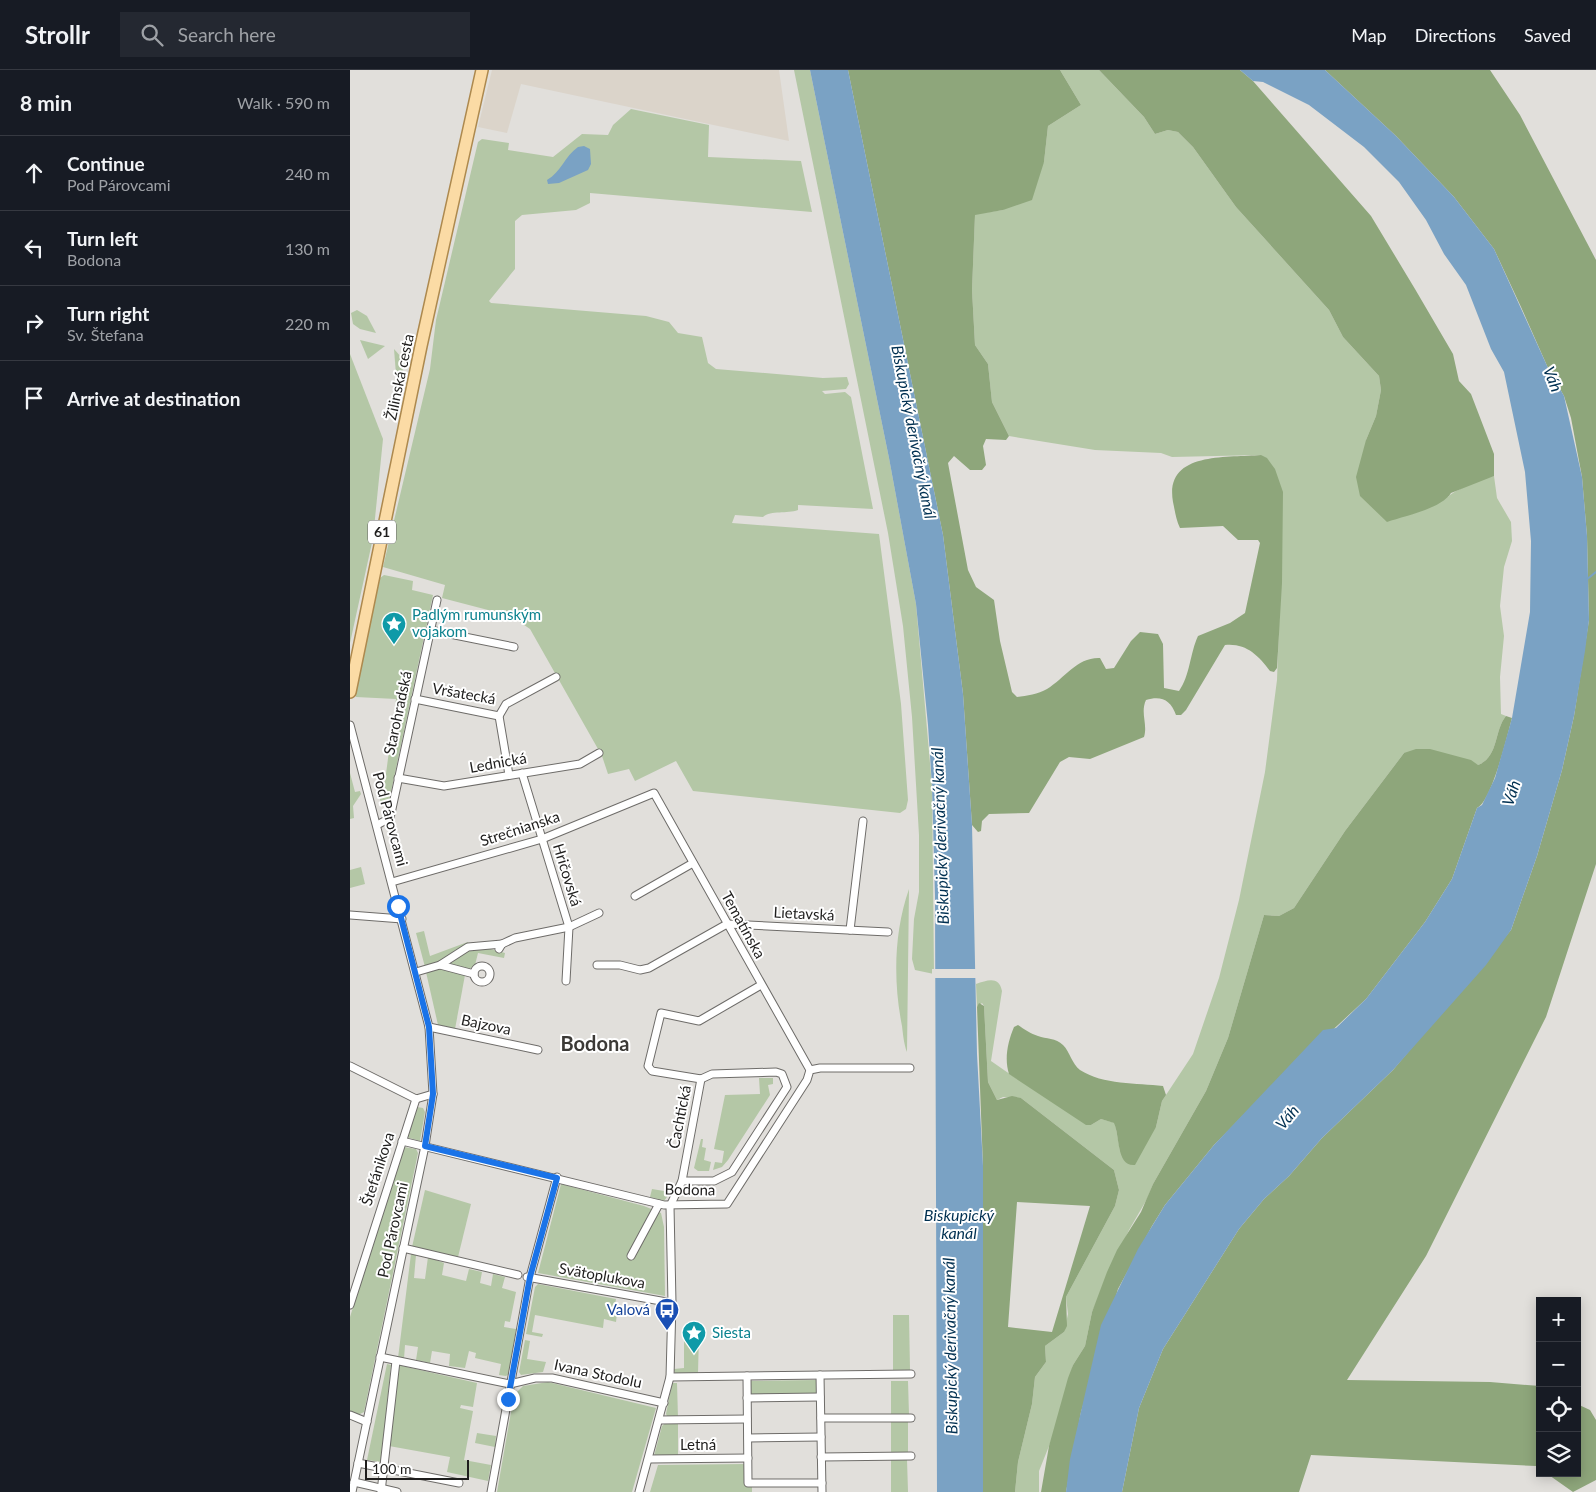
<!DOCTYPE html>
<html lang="en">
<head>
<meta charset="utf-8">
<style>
  body { margin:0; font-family:Lato,sans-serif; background:#242831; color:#f1f3f6 }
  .controls { position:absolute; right:15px; bottom:15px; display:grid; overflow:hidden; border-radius:0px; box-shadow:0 2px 12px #0003 }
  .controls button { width:45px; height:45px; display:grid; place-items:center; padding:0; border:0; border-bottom:1px solid #363941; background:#171b24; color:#f1f3f6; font:25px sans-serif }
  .scale { position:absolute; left:15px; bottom:12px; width:104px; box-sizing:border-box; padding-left:5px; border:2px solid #1f1e1d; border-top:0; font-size:14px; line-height:18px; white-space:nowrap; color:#1f1e1d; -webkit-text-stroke:4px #fff; paint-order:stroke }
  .stop { position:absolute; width:15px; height:15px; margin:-11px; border:4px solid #1a73e8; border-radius:50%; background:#fff }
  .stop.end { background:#1a73e8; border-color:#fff; box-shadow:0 1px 5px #0008 }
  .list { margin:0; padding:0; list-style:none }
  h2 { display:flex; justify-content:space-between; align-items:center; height:65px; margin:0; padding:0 20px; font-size:21px }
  h2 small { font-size:16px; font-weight:400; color:#9ea1a6 }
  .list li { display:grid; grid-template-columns:32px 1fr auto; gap:15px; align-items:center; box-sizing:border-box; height:75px; padding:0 20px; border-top:1px solid #363941 }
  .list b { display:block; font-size:19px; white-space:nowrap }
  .list p { margin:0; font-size:16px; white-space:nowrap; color:#9ea1a6 }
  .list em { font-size:16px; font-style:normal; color:#9ea1a6 }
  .icon { flex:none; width:28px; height:28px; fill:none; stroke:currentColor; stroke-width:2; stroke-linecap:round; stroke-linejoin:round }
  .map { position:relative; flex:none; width:1246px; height:1422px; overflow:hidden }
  header { display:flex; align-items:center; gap:30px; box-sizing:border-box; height:70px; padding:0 25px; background:#171b24; border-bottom:1px solid #363941 }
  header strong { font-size:24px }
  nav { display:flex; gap:28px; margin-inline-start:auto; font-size:18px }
  .search { width:350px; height:45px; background:#242831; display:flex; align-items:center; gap:12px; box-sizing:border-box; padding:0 18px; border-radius:0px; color:#9ea1a6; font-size:19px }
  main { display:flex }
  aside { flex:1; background:#171b24 }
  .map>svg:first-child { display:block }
</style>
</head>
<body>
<header>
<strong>Strollr</strong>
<div class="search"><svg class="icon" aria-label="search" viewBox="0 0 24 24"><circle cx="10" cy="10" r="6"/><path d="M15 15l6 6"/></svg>Search here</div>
<nav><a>Map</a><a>Directions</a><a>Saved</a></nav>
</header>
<main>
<aside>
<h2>8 min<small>Walk · 590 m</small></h2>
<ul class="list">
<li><svg class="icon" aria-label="ahead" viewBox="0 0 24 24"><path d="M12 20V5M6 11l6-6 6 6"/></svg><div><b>Continue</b><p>Pod Párovcami</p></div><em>240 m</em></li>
<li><svg class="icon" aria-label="left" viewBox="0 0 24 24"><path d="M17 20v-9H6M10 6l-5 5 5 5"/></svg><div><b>Turn left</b><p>Bodona</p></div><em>130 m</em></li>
<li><svg class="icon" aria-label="right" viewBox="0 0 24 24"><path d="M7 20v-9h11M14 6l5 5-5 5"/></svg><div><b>Turn right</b><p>Sv. Štefana</p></div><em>220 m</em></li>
<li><svg class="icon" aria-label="arrive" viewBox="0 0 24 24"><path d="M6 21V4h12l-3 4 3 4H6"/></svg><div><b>Arrive at destination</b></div></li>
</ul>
</aside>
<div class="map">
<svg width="1246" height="1422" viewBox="0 0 1246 1422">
  <rect width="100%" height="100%" fill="#e1dfdb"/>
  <path fill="#dbd4ca" d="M 142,0 L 429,0 L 439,71 L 171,14 L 157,63 L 128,57 Z"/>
  <g fill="#b4c7a6">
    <path d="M 444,0 L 460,0 L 539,388 L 566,534 L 582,716 L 584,904 L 565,900 L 562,889 L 564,849 L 569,822 L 569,765 L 562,647 L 553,556 L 538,463 Z"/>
    <path d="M 710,0 L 749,0 L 794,47 L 805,64 L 818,60 L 828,62 L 843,77 L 886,137 L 979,240 L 993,267 L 1029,306 L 1031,320 L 1026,346 L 1016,370 L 1098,427 C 1102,421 1136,407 1144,406 L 1147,428 L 1161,452 L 1162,471 L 1154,497 L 1150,536 L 1154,566 L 1150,607 L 1151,644 L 1156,646 C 1144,660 1149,687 1128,695 L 1054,683 L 995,761 L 944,838 L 929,846 L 914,845 L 878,968 L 856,1021 L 803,1114 L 797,1129 L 779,1160 L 742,1242 L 735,1276 L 723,1295 L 707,1356 L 689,1401 L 689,1422 L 665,1422 L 668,1392 L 682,1334 L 685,1307 L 696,1292 L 695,1276 L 714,1262 L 718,1244 L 716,1227 L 765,1136 L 769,1120 L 764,1100 L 671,1028 L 653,1027 L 647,1030 L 638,1012 L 634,936 L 632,933 L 627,937 L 626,914 C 638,910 649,906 652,921 L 641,991 C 659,1004 678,1016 698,1028 C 713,1037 724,1048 741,1055 L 751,1049 L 765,1053 L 770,1081 L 806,1057 L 812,1031 L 843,984 L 869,908 L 889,830 L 915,702 L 927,610 L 932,473 L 911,385 L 822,387 L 811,383 L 745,380 L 659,366 L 642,332 L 638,294 L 625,275 L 622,220 L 625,144 L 653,140 L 694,92 L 698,56 L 731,35 Z"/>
    <path d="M 281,39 L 359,55 L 358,87 L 451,91 L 462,142 L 240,123 L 240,133 L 226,140 L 172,145 L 165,151 L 165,199 L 139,231 L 141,233 L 296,246 L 319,252 L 328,263 L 352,267 L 358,293 L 366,299 L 473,308 L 497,307 L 499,314 L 496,319 L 472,321 L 475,324 L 495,322 L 501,327 L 523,439 L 448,435 L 448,440 C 437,444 421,440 413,447 L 385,445 L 382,453 L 529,464 L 551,634 L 558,730 L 556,739 L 550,743 L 343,721 L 326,691 L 285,711 L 279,699 L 258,704 L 252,686 L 180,559 L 161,546 L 92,528 L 95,515 L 33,497 L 80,299 L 86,250 L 128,72 L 132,69 L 159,73 L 158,80 L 203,87 L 232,64 L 258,65 L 263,55 Z"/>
    <path d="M 7,240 L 17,246 L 26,263 L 10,259 L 3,254 L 1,243 Z"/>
    <path d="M 10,270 L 35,276 L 18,289 Z"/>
    <path d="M 44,279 L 52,288 L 53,295 L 49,342 Z"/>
    <path d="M 0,284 L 33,369 L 23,468 L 0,573 Z"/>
    <path d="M 34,505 L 63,511 L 62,520 L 83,525 L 39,731 L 32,736 L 25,713 L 35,711 L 46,629 L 6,627 L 5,624 L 30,508 Z"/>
    <path d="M 0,703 L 5,722 L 10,721 L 11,724 L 3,736 L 4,748 L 0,749 Z"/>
    <path d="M 11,797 L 15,814 L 0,818 L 0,800 Z"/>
    <path d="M 559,819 L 557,982 C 554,975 553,964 552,956 C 543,911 544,862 559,819 Z"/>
    <path d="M 74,861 L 80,886 L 115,873 L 118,872 L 119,875 L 85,894 L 75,897 L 66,863 Z"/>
    <path d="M 130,876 L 155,883 L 154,888 L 128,883 L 125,895 L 118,900 L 94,894 L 119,878 Z"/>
    <path d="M 90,899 L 115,905 L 105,959 L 88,955 L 76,902 Z"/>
    <path d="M 409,1008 L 423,1008 L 423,1014 L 418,1015 L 420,1025 L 378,1090 L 372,1097 L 363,1100 L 365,1092 L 372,1093 L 374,1081 L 364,1079 L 375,1025 L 410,1024 Z"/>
    <path d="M 67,1037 L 73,1038 L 75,1042 L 70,1071 L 56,1067 Z"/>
    <path d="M 351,1069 L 353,1069 L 352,1077 L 356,1078 L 354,1090 L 361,1092 L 359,1101 L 348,1101 L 344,1098 Z"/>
    <path d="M 54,1077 L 66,1079 L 68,1083 L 14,1342 L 8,1345 L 0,1341 L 0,1247 Z"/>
    <path d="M 211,1114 L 294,1136 L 311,1143 L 314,1157 L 315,1226 L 188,1203 Z"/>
    <path d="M 316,1117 L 321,1117 L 322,1120 L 314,1131 L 300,1127 L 302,1119 L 314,1121 Z"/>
    <path d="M 75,1120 L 121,1134 L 108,1187 L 62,1177 Z"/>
    <path d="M 61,1184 L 66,1185 L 64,1208 L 75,1209 L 78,1187 L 94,1193 L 92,1205 L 116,1211 L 119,1199 L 132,1202 L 130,1213 L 141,1216 L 143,1204 L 155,1207 L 152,1218 L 166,1222 L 160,1252 L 155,1251 L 154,1257 L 166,1259 L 159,1304 L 156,1306 L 149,1305 L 151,1294 L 125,1288 L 126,1283 L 119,1281 L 115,1298 L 99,1296 L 100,1284 L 82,1281 L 80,1293 L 66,1290 L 68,1277 L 55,1275 L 54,1289 L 48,1288 Z"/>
    <path d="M 188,1214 L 266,1229 L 265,1234 L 268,1235 L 266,1252 L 254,1249 L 253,1258 L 185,1245 L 182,1262 L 193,1264 L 192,1267 L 176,1264 L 185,1217 Z"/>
    <path d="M 543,1245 L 559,1245 L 560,1300 L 543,1300 Z"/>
    <path d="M 334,1265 L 349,1265 L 348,1303 L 326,1304 L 324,1301 L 324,1299 L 334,1298 Z"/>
    <path d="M 175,1270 L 180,1271 L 177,1289 L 196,1292 L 193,1302 L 171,1305 L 169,1302 Z"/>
    <path d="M 37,1294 L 41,1295 L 31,1392 L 17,1390 Z"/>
    <path d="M 48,1295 L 127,1313 L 123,1337 L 111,1335 L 110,1338 L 123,1341 L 114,1390 L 141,1395 L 138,1411 L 97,1402 L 100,1387 L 39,1376 Z"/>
    <path d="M 466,1310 L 466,1325 L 400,1326 L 400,1311 Z"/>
    <path d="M 541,1311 L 558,1311 L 559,1345 L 541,1345 Z"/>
    <path d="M 198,1312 L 306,1338 L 282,1422 L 147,1422 L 164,1325 L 173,1316 Z"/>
    <path d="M 322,1313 L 327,1313 L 328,1348 L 318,1348 L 316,1344 Z"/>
    <rect x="541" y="1351" width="17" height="32"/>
    <path d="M 317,1352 L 328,1352 L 328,1385 L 304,1386 L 312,1356 Z"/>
    <path d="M 127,1363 L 146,1366 L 145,1377 L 125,1373 Z"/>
    <path d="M 541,1389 L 557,1389 L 558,1422 L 541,1422 Z"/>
    <path d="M 395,1394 L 395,1415 L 402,1416 L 402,1422 L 300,1422 L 308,1395 Z"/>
  </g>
  <g fill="#8ea67b" fill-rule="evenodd">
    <path d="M 498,0 L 710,0 L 731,35 L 698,56 L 694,92 L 682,130 L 653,140 L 625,145 L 622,220 L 625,275 L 638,294 L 642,332 L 659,366 L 656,370 L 636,369 L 633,376 L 636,395 L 632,400 L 620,400 L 604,386 L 598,393 L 618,500 L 626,517 L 644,530 L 650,571 L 662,622 L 667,627 C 677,626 688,624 697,619 C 715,608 727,587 750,588 L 756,599 L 764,598 L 781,571 L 790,562 L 808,564 L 813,574 L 814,618 L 829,621 C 840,606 840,583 848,566 L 880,553 L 895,543 L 910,473 L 908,470 L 888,470 L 873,456 L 830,458 C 826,450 825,441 823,432 C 814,381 877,388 911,385 L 917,388 L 925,399 L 933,422 L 932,513 L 927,598 L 924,602 L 920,601 C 908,585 896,573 875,575 L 836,640 L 831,645 L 826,645 C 821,630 811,625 796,630 C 790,643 798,654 794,667 L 740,689 L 719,687 L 710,692 L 679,743 L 639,744 L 632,751 L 631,761 L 628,762 L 622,755 L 613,624 L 593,465 Z"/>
    <path d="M 749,0 L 890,0 L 903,11 L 1021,146 L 1065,219 L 1103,284 L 1109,311 L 1121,324 L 1144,384 L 1144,406 L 1101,423 C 1091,439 1054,446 1037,452 L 1010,426 L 1006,407 L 1016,370 L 1026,346 L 1031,320 L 1029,306 L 993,267 L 979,240 L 886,137 L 843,77 L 828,62 L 818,60 L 805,64 L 794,47 Z"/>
    <path d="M 975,0 L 1140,0 L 1170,45 L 1246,190 L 1246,794 L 1196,947 L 1076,1186 L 997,1310 L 1140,1312 L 1190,1316 L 1190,1399 L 1186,1396 L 961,1385 L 949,1422 L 772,1422 L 789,1338 L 813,1279 L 889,1159 L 914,1129 L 939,1106 L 972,1068 L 1043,1000 L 1161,860 L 1187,786 L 1212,700 L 1224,646 L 1239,550 L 1237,466 L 1232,407 L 1221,348 L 1214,326 L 1198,298 L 1171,237 L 1144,179 L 1104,127 L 1046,66 Z"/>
    <path d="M 1156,646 L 1162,648 C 1157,666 1142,731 1127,738 L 1102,809 L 1075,852 L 1016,929 L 917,1021 L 864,1075 L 815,1135 L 802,1156 L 768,1219 L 731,1342 L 716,1422 L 691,1422 L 699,1376 L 718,1308 L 723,1295 L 735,1276 L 742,1242 L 757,1202 L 767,1180 L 791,1142 L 803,1114 L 856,1021 L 878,968 L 914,845 L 929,846 L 944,838 L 995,761 L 1054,683 L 1066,679 L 1080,679 L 1121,690 L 1128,695 C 1149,687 1144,660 1156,646 Z"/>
    <path d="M 629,933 L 634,936 L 638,1012 L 647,1030 L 662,1026 L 671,1028 L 764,1100 L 769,1120 L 765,1136 L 716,1227 L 717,1256 L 714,1262 L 695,1276 L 696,1292 L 685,1307 L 682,1334 L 668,1392 L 665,1422 L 633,1422 L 633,1097 L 627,937 ZM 667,1132 L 740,1136 L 702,1262 L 658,1257 Z"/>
    <path d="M 668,955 C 674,959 681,964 688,966 C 696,969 706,968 713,975 C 720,982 722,994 730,1000 C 753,1015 787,1013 813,1016 L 816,1025 L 812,1031 L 806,1057 L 785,1095 C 766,1097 770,1065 764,1053 L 751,1049 L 741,1055 L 736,1055 L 659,1004 C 654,989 658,971 664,957 Z"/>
    <path d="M 1227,1334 L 1240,1340 L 1246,1350 L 1246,1410 L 1223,1422 L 1196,1403 L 1227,1403 Z"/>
  </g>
  <g fill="#7aa2c4">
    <path d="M 460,0 L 498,0 L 593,465 L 613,624 L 622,755 L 627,984 L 633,1096 L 633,1422 L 587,1422 L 585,826 L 582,716 L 578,655 L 566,534 L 539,388 Z"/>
    <path d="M 890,0 L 975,0 L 1046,66 L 1104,127 L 1144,179 L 1198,298 L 1214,326 L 1232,407 L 1237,466 L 1239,550 L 1235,581 L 1224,646 L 1212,700 L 1187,786 L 1161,860 L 1136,895 L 1043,1000 L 972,1068 L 939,1106 L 914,1129 L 889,1159 L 813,1279 L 789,1338 L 772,1422 L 716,1422 L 720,1389 L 751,1255 L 788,1179 L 815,1135 L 864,1075 L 973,960 L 986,958 L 1016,929 L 1075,852 L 1102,809 L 1127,738 L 1132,735 L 1145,708 L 1162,648 L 1180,542 L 1181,471 L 1175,402 L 1154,302 L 1141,279 L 1116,215 L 1094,184 L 1076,150 L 1049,112 L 1014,77 L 959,35 L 913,12 L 903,11 Z"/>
    <path d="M 234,76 L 240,79 L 241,94 L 238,100 L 209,113 L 198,114 L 197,110 C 211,102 215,86 228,77 Z"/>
  </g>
  <rect fill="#e1dfdb" x="582" y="899" width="47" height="9"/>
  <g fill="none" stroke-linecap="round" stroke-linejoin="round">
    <path stroke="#7aa2c4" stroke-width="2" d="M 1236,510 L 1246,502"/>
    <defs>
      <g id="minor">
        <path d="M 80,560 L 164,577"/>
        <path d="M 65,629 L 149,646 L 156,634 L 206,607"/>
        <path d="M 149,646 L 159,705"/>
        <path d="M 0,655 L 79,957 L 83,1024 L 75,1076 L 2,1422"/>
        <path d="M 172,703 L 219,857 L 216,911"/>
        <path d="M 48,708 L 94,716 L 230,694 L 249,683"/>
        <path d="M 27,755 L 40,748 L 87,530"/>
        <path d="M 42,812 L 192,769 L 304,723 L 460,1000"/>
        <path d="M 285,826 L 343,793"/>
        <path d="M 0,845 L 52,849"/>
        <path d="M 500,860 L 513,751"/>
        <path d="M 149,879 L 152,874 L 165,868 L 219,857 L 249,843"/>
        <path d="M 90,895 L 124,904"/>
        <path d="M 247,895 L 270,895 L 290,900 L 299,898 L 377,854 L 538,862"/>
        <circle cx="132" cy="904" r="8"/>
        <path d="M 66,902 L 90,895 L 118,877 L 152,874"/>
        <path d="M 79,957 L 188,980"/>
        <path d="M 0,996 L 66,1029 L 83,1024"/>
        <path d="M 351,1009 L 302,1001 L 298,996 L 311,943 L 349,951 L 411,915"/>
        <path d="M 52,1071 L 314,1135 L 377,1134 L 457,1010 L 460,1000 L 470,998 L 560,998"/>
        <path d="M 332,1111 L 364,1111 L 382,1102 L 437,1017 L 432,1004 L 426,1002 L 362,1004 L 351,1009"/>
        <path d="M 53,1178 L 168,1205"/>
        <path d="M 281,1186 L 309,1134"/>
        <path d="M 177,1207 L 322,1233"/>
        <path d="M 0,1235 L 66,1029"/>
        <path d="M 30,1287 L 160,1314 L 185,1308 L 202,1308 L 314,1333"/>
        <path d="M 470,1305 L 472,1422"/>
        <path d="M 397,1306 L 398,1413 L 472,1413"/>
        <path d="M 320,1307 L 561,1304"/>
        <path d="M 397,1328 L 470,1327"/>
        <path d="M 0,1345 L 17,1352"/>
        <path d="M 471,1348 L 561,1348"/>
        <path d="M 309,1350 L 397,1349"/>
        <path d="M 398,1368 L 471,1367"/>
        <path d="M 471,1387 L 561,1386"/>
        <path d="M 299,1389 L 398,1388"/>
        <path d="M 8,1393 L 109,1413"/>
        <path d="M 4,1412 L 47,1422"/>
        <path d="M 31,1422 L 46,1291"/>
        <path d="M 141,1422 L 180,1207 L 207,1107"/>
        <path d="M 289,1422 L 320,1307 L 322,1233 L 320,1136 L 332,1111 L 351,1009"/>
      </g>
      <path id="primary" d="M 0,622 L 71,276 L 132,0"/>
    </defs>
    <use href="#minor" stroke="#6e6c69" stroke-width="9"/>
    <use href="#primary" stroke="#ad894e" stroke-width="14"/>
    <use href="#minor" stroke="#fff" stroke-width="7"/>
    <use href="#primary" stroke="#fbdba5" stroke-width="11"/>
  </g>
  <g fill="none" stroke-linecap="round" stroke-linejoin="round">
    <path stroke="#1a73e8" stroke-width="6" d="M 48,836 L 79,957 L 83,1024 L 75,1076 L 207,1108 L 180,1207 L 158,1329"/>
  </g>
  <defs>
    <symbol id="sight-pin" viewBox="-11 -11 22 30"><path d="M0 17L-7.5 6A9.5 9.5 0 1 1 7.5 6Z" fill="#0f9aa8" stroke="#fff"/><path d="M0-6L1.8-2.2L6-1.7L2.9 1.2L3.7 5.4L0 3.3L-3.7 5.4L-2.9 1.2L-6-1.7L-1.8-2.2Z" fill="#fff"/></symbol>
    <symbol id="bus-pin" viewBox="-11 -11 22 30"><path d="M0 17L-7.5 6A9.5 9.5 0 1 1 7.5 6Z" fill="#1a4fb4" stroke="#fff"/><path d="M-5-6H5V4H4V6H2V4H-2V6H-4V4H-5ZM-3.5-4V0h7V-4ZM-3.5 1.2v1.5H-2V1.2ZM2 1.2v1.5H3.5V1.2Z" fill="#fff"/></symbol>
  </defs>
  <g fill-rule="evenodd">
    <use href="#sight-pin" x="30" y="540" width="28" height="38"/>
    <use href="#bus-pin" x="303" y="1226" width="28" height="38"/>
    <use href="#sight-pin" x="330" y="1249" width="28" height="38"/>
  </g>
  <g text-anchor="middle" stroke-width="4" stroke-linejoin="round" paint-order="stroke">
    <rect fill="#fff" stroke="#626261" stroke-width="1" x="18" y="450.5" width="28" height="23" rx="4"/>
    <g font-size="14" font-weight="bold" fill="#1f1e1d">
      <text x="32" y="467">61</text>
    </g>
    <g font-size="15" fill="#1f1e1d" stroke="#fff">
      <text transform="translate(50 307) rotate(-78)" y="5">Žilinská cesta</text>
      <text transform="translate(114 624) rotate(10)" y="5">Vršatecká</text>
      <text transform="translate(48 643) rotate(-78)" y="5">Starohradská</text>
      <text transform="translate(148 693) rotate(-10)" y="5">Lednická</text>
      <text transform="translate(40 749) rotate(75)" y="5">Pod Párovcami</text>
      <text transform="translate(170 759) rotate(-18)" y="5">Strečnianska</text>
      <text transform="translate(217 805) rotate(73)" y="5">Hričovská</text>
      <text transform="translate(454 844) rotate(3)" y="5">Lietavská</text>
      <text transform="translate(393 855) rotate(61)" y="5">Tematínska</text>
      <text transform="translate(136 955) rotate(12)" y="5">Bajzova</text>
      <text transform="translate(330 1047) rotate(-79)" y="5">Čachtická</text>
      <text transform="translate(28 1099) rotate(-72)" y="5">Štefánikova</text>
      <text transform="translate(340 1120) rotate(1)" y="5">Bodona</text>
      <text transform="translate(43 1160) rotate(-78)" y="5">Pod Párovcami</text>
      <text transform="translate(252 1206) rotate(10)" y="5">Svätoplukova</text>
      <text transform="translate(248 1304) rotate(12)" y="5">Ivana Stodolu</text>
      <text x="348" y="1380">Letná</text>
    </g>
    <g font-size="15" fill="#0d838f" stroke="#fff" text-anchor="start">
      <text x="62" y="550">Padlým rumunským<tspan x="62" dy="17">vojakom</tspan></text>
      <text x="362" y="1268">Siesta</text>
    </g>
    <g font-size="15" fill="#164399" stroke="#fff" text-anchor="end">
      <text x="300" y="1245">Valová</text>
    </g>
    <g font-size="16" font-style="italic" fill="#003051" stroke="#fff">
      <text transform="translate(1203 309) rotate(69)" y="6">Váh</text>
      <text transform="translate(564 362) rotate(79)" y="6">Biskupický derivačný kanál</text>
      <text transform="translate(1161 723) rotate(-71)" y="6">Váh</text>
      <text transform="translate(590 766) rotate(-92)" y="6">Biskupický derivačný kanál</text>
      <text transform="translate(937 1047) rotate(-50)" y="6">Váh</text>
      <text x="609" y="1151">Biskupický<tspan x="609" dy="18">kanál</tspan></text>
      <text transform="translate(600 1276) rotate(-91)" y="6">Biskupický derivačný kanál</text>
    </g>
    <g font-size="20" font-weight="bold" fill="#3c3a37" stroke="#fff">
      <text x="245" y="981">Bodona</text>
    </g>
  </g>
</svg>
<div class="controls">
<button>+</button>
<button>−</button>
<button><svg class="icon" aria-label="locate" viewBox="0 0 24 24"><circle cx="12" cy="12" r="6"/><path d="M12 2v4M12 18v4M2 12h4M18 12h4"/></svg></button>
<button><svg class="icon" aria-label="layers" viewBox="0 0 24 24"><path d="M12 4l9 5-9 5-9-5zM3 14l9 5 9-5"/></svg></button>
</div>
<div class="scale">100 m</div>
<div class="stop" style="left:48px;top:836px"></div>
<div class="stop end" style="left:158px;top:1329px"></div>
</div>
</main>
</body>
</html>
